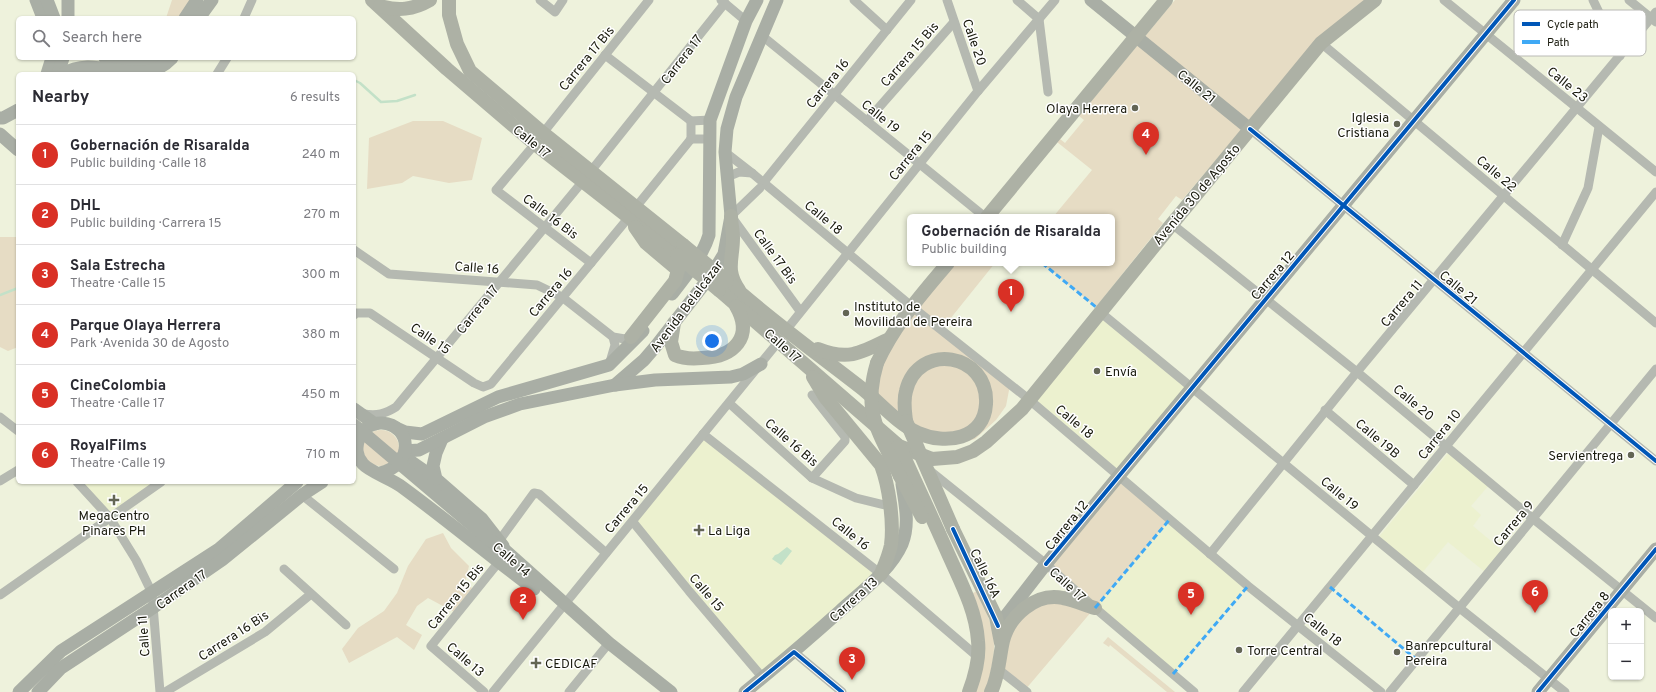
<!DOCTYPE html>
<html lang="en">
<head>
<meta charset="utf-8">
<style>
  body { margin:0; font-family:Overpass,sans-serif; background:#f7f7f7; color:#2b2b33 }
  .controls { position:absolute; right:12px; bottom:12px; display:grid; overflow:hidden; border-radius:6px; box-shadow:0 1px 3px #0004 }
  .controls button { width:36px; height:36px; display:grid; place-items:center; padding:0; border:0; border-bottom:1px solid #e1e1e2; background:#fff; color:#2b2b33; font:20px sans-serif }
  .you { position:absolute; left:712px; top:341px; width:14px; height:14px; margin:-10px; border:3px solid #fff; border-radius:50%; background:#1a73e8; box-shadow:0 0 0 6px #1a73e833 }
  .badge { display:grid; place-items:center; width:26px; height:26px; border-radius:50%; background:#d93025; color:#fff; font-size:13px; font-weight:700 }
  .pin { position:absolute; translate:-50% -33px; filter:drop-shadow(0 1px 2px #0008) }
  .pin::after { content:''; position:absolute; top:21px; width:14px; height:12px; background:inherit; clip-path:polygon(0 0,100% 0,50% 100%) }
  .popup { position:absolute; left:907px; top:214px; width:208px; height:52px; box-sizing:border-box; display:grid; place-content:center; border-radius:6px; background:#fff; filter:drop-shadow(0 1px 3px #0005); font-size:13px; white-space:nowrap; color:#7c7c81 }
  .popup b { font-size:15px; color:#2b2b33 }
  .popup::after { content:''; position:absolute; left:50%; top:100%; margin-left:-8px; border:8px solid transparent; border-top-color:#fff }
  .list { margin:0; padding:0; list-style:none }
  h2 { display:flex; justify-content:space-between; align-items:center; height:52px; margin:0; padding:0 16px; font-size:17px }
  h2 small { font-size:13px; font-weight:400; color:#7c7c81 }
  .list li { display:grid; grid-template-columns:26px 1fr auto; gap:12px; align-items:center; box-sizing:border-box; height:60px; padding:0 16px; border-top:1px solid #e1e1e2 }
  .list b { display:block; font-size:15px; white-space:nowrap }
  .list p { margin:0; font-size:13px; white-space:nowrap; color:#7c7c81 }
  .list em { font-size:13px; font-style:normal; color:#7c7c81 }
  .icon { flex:none; width:22px; height:22px; fill:none; stroke:currentColor; stroke-width:2; stroke-linecap:round; stroke-linejoin:round }
  .map { position:relative; flex:none; width:1656px; height:692px; overflow:hidden }
  .search { position:absolute; background:#fff; box-shadow:0 1px 3px #0004; left:16px; top:16px; width:340px; height:44px; display:flex; align-items:center; gap:10px; box-sizing:border-box; padding:0 14px; border-radius:6px; color:#7c7c81; font-size:15px }
  .panel { position:absolute; background:#fff; box-shadow:0 1px 3px #0004; left:16px; top:72px; width:340px; height:412px; border-radius:6px }
  .map>svg:first-child { display:block }
</style>
</head>
<body>
<div class="map">
<svg width="1656" height="692" viewBox="0 0 1656 692">
  <rect width="100%" height="100%" fill="#eef2dc"/>
  <g fill="#ecf1cf">
    <path d="M 1100,312 L 1192,388 L 1119,475 L 1030,400 Z"/>
    <path d="M 703,434 L 881,574 L 763,678 L 633,522 Z"/>
    <path d="M 1449,452 L 1489,485 L 1471,506 L 1481,515 L 1473,526 L 1503,551 L 1485,572 L 1448,542 L 1421,574 L 1378,538 Z"/>
    <path d="M 77,482 L 161,482 L 110,518 Z"/>
    <path d="M 1170,519 L 1248,586 L 1173,674 L 1095,608 Z"/>
  </g>
  <g fill="#e6dcc4">
    <path d="M 172,0 L 197,0 L 185,18 L 166,18 Z"/>
    <path d="M 1175,0 L 1366,0 L 1319,38 L 1182,200 L 1176,196 L 1158,219 L 1163,223 L 1096,307 L 1042,263 L 1112,263 L 1112,217 L 1053,217 L 1092,170 L 1057,142 L 1060,139 L 1065,143 L 1084,120 L 1079,116 Z"/>
    <path d="M 413,121 L 443,121 L 482,138 L 472,180 L 449,183 L 413,176 L 402,183 L 367,189 L 369,138 Z"/>
    <path d="M 0,237 L 18,237 L 18,347 L 8,351 L 0,347 Z"/>
    <path d="M 956,263 L 995,263 L 942,329 L 1010,385 L 1006,406 L 996,420 L 975,439 L 965,442 L 933,438 L 871,396 L 877,363 L 916,310 Z"/>
    <circle cx="381" cy="448" r="18"/>
    <path d="M 1119,475 L 1170,519 L 1025,690 L 998,669 L 1005,635 L 1041,600 L 1094,608 L 1046,564 Z"/>
    <path d="M 443,533 L 451,548 L 469,566 L 465,583 L 472,588 L 454,612 L 428,598 L 417,606 L 406,625 L 422,635 L 414,650 L 397,637 L 349,663 L 342,649 L 358,628 L 384,611 L 397,593 L 408,566 L 426,539 Z"/>
    <path d="M 977,591 C 998,636 998,645 986,692 L 974,692 L 978,683 L 967,596 Z"/>
    <path d="M 1108,637 L 1175,692 L 1167,692 L 1110,645 L 1109,647 L 1103,643 Z"/>
  </g>
  <path fill="#c3e1c8" d="M 787,547 L 792,551 L 781,565 L 772,559 L 775,555 L 778,554 Z"/>
  <g fill="none" stroke-linecap="round" stroke-linejoin="round">
    <g stroke="#c3e1c8" stroke-width="2.5">
      <path d="M 354,80 L 360,83 L 381,102 L 397,101 L 415,95"/>
      <path d="M 0,295 L 18,288"/>
    </g>
    <g stroke="#b5b9b1" stroke-width="9">
      <path d="M 540,0 L 555,12 L 563,0"/>
      <path d="M 721,0 L 746,21"/>
      <path d="M 854,0 L 887,30"/>
      <path d="M 947,0 L 978,91"/>
      <path d="M 1017,0 L 1039,19 L 1048,92"/>
      <path d="M 1444,0 L 1656,172"/>
      <path d="M 1593,0 L 1620,56"/>
      <path d="M 1629,0 L 1656,22"/>
      <path d="M 244,18 L 252,0"/>
      <path d="M 761,35 L 985,217"/>
      <path d="M 1321,43 L 1656,323"/>
      <path d="M 605,55 L 691,121 L 710,120"/>
      <path d="M 217,74 L 227,58"/>
      <path d="M 691,121 L 691,139"/>
      <path d="M 867,121 L 954,22"/>
      <path d="M 1250,129 L 1656,461"/>
      <path d="M 543,133 L 649,0"/>
      <path d="M 691,139 L 709,139"/>
      <path d="M 535,144 L 496,190 L 591,263"/>
      <path d="M 725,152 L 752,173 L 916,310 L 1026,397 L 1248,586 L 1381,692"/>
      <path d="M 591,171 L 725,3"/>
      <path d="M 727,177 L 739,172 L 752,173"/>
      <path d="M 764,182 L 911,0"/>
      <path d="M 760,188 L 731,216 L 800,311"/>
      <path d="M 636,207 L 691,139"/>
      <path d="M 1172,224 L 1357,372 L 1531,517 L 1656,618"/>
      <path d="M 1562,245 L 1588,188 L 1599,127"/>
      <path d="M 354,250 L 389,274 L 537,285 L 562,297 L 613,337 L 625,339 L 635,335"/>
      <path d="M 1100,312 L 1457,606 L 1565,692"/>
      <path d="M 354,315 L 356,313 L 370,313 L 474,383 L 483,387 L 491,384 L 629,217"/>
      <path d="M 787,329 L 978,91 L 1055,0"/>
      <path d="M 610,362 L 615,345 L 613,337"/>
      <path d="M 729,403 L 812,478 L 856,498 L 889,506"/>
      <path d="M 1325,410 L 1414,485"/>
      <path d="M 364,414 C 377,416 385,414 396,407 L 583,181"/>
      <path d="M 0,417 L 18,431"/>
      <path d="M 703,434 L 881,574 L 978,657"/>
      <path d="M 929,470 L 1046,564 L 1095,608 L 1194,692"/>
      <path d="M 812,478 L 845,441 L 845,437 L 812,395"/>
      <path d="M 0,481 L 18,470"/>
      <path d="M 77,482 L 110,518 L 136,560 L 152,593 L 160,692"/>
      <path d="M 302,495 L 394,569"/>
      <path d="M 633,522 L 689,591 L 763,678"/>
      <path d="M 499,541 L 534,493 L 539,494 L 606,553"/>
      <path d="M 1210,554 L 1357,372 L 1656,12"/>
      <path d="M 284,569 L 346,625"/>
      <path d="M 0,595 L 161,482"/>
      <path d="M 794,652 L 842,692"/>
      <path d="M 998,669 L 1027,692"/>
      <path d="M 165,692 L 265,632 L 311,594"/>
      <path d="M 484,692 L 431,646 L 498,563"/>
      <path d="M 493,692 L 779,341"/>
      <path d="M 569,692 L 609,643"/>
      <path d="M 1243,692 L 1656,192"/>
      <path d="M 1390,692 L 1656,369"/>
    </g>
    <g stroke="#a9aea5" stroke-width="13">
      <path d="M 36,0 L 43,18"/>
      <path d="M 47,0 L 54,18"/>
      <path d="M 68,0 L 68,18"/>
      <path d="M 1091,0 L 1250,129"/>
      <path d="M 185,18 L 197,0"/>
      <path d="M 199,18 L 212,0"/>
      <path d="M 105,58 C 121,63 140,64 155,58"/>
      <path d="M 47,74 L 52,58"/>
      <path d="M 58,74 L 63,58"/>
      <path d="M 63,74 C 97,52 140,92 172,58"/>
      <path d="M 0,118 L 3,118 L 18,110"/>
      <path d="M 0,134 L 18,150"/>
      <path d="M 672,294 C 686,275 702,258 709,235 L 710,120 L 746,21 L 757,0"/>
      <path d="M 615,385 L 644,360 L 656,346 L 712,274 L 724,254 L 731,216 L 725,152 L 727,129 L 736,97 L 777,0"/>
      <path d="M 354,409 L 375,424"/>
      <path d="M 396,428 L 405,432 L 422,434 L 498,397 L 609,365 L 643,331"/>
      <path d="M 442,439 L 436,453 L 433,466 L 436,479 L 482,519 L 503,546"/>
      <path d="M 405,451 L 419,450 L 484,417 L 520,404 L 615,385 L 655,380 L 731,377 L 743,374 L 761,364"/>
      <path d="M 403,456 L 436,479"/>
      <path d="M 380,473 C 415,465 412,425 382,423 C 361,422 349,449 363,464 C 370,472 392,479 402,487 C 447,520 490,556 534,589"/>
      <path d="M 491,541 L 506,551 L 609,643 L 671,692"/>
      <path d="M 998,626 L 1046,564 L 1117,478 L 1514,0"/>
      <path d="M 19,692 L 61,651 L 219,549 L 297,482"/>
      <path d="M 38,692 L 61,668 L 154,607 L 222,560 L 302,495 L 322,482"/>
      <path d="M 745,692 C 777,666 809,639 840,611 C 862,591 890,571 902,544 C 910,524 905,504 902,484"/>
      <path d="M 1538,692 L 1656,549"/>
    </g>
    <g stroke="#adb1a5" stroke-width="14">
      <path d="M 372,0 L 447,69 L 535,144 L 677,255"/>
      <path d="M 449,0 L 449,15 L 457,44 L 470,71 L 543,133 L 683,245"/>
      <path d="M 380,6 C 398,11 413,10 430,0"/>
      <path d="M 731,216 C 731,223 733,231 733,238 C 733,259 725,270 739,290"/>
      <path d="M 987,217 L 1166,0"/>
      <path d="M 727,281 C 770,320 818,354 864,390 C 881,404 898,424 918,433 C 945,445 984,440 986,404 C 989,353 918,341 906,391 C 903,401 905,411 906,421"/>
      <path d="M 719,290 L 899,446 L 932,459 L 957,457 L 973,451 L 986,442 L 1022,409 L 1172,224 L 1321,43 L 1375,0"/>
      <path d="M 674,323 L 671,342 L 675,355 C 684,359 692,359 702,358 C 734,357 754,337 736,306"/>
      <path d="M 631,337 L 675,281 L 678,270 L 646,243 L 635,227"/>
      <path d="M 818,349 C 848,361 861,353 889,339"/>
      <path d="M 877,363 C 894,325 922,294 948,263"/>
      <path d="M 813,377 L 825,397 L 881,465 C 889,486 894,522 891,545 C 889,555 885,564 881,574"/>
      <path d="M 899,446 C 915,481 931,515 946,549 C 959,579 976,609 978,641 C 980,659 975,676 969,692"/>
      <path d="M 900,476 L 922,517"/>
      <path d="M 953,529 L 996,617 L 1001,643"/>
      <path d="M 991,692 C 999,676 999,658 1003,641 C 1009,616 1036,592 1063,598 C 1074,600 1085,605 1095,608"/>
    </g>
    <path stroke="#a9aea5" stroke-width="13" d="M 354,425 L 491,541"/>
    <g stroke="#adb1a5" stroke-width="14">
      <path d="M 683,245 L 727,281"/>
      <path d="M 677,255 L 719,290"/>
      <path d="M 877,363 C 862,413 879,432 900,476"/>
      <path d="M 906,421 L 953,529"/>
    </g>
    <g stroke="#3fa9f5" stroke-width="3" stroke-dasharray="6 3" stroke-linecap="butt">
      <path d="M 1042,263 L 1096,307"/>
      <path d="M 1330,587 L 1417,660"/>
      <path d="M 1095,608 L 1170,519"/>
      <path d="M 1173,674 L 1248,586"/>
    </g>
    <defs>
      <g id="cycleway">
        <path d="M 1250,129 L 1656,461"/>
        <path d="M 953,529 L 998,626"/>
        <path d="M 1046,564 L 1514,0"/>
        <path d="M 745,692 L 794,652 L 842,692"/>
        <path d="M 1538,692 L 1656,549"/>
      </g>
    </defs>
    <use href="#cycleway" stroke="#fff" stroke-width="6"/>
    <use href="#cycleway" stroke="#0057b8" stroke-width="4"/>
  </g>
  <g fill="#636555" stroke="#fff" stroke-width="1.5">
    <circle cx="1135" cy="108" r="4"/>
    <circle cx="1397" cy="124" r="4"/>
    <circle cx="846" cy="313" r="4"/>
    <circle cx="1097" cy="371" r="4"/>
    <circle cx="1631" cy="455" r="4"/>
    <path d="M112 494h4v4h4v4h-4v4h-4v-4h-4v-4h4z"/>
    <path d="M697 524h4v4h4v4h-4v4h-4v-4h-4v-4h4z"/>
    <circle cx="1239" cy="650" r="4"/>
    <circle cx="1397" cy="652" r="4"/>
    <path d="M534 657h4v4h4v4h-4v4h-4v-4h-4v-4h4z"/>
  </g>
  <g text-anchor="middle" stroke-width="3" stroke-linejoin="round" paint-order="stroke">
    <g font-size="13" fill="#18190c" stroke="#fff">
      <text transform="translate(975 42) rotate(71)" y="5">Calle 20</text>
      <text transform="translate(909 54) rotate(-49)" y="5">Carrera 15 Bis</text>
      <text transform="translate(586 58) rotate(-51)" y="5">Carrera 17 Bis</text>
      <text transform="translate(681 59) rotate(-52)" y="5">Carrera 17</text>
      <text transform="translate(827 83) rotate(-51)" y="5">Carrera 16</text>
      <text transform="translate(1568 84) rotate(39)" y="5">Calle 23</text>
      <text transform="translate(1197 86) rotate(39)" y="5">Calle 21</text>
      <text transform="translate(881 116) rotate(39)" y="5">Calle 19</text>
      <text transform="translate(532 141) rotate(39)" y="5">Calle 17</text>
      <text transform="translate(910 155) rotate(-51)" y="5">Carrera 15</text>
      <text transform="translate(1497 173) rotate(40)" y="5">Calle 22</text>
      <text transform="translate(1196 194) rotate(-50)" y="5">Avenida 30 de Agosto</text>
      <text transform="translate(551 216) rotate(37)" y="5">Calle 16 Bis</text>
      <text transform="translate(824 217) rotate(40)" y="5">Calle 18</text>
      <text transform="translate(776 256) rotate(54)" y="5">Calle 17 Bis</text>
      <text transform="translate(477 267) rotate(4)" y="5">Calle 16</text>
      <text transform="translate(1272 275) rotate(-50)" y="5">Carrera 12</text>
      <text transform="translate(1459 287) rotate(40)" y="5">Calle 21</text>
      <text transform="translate(550 292) rotate(-50)" y="5">Carrera 16</text>
      <text transform="translate(1401 303) rotate(-50)" y="5">Carrera 11</text>
      <text transform="translate(686 306) rotate(-53)" y="5">Avenida Belalcázar</text>
      <text transform="translate(477 309) rotate(-51)" y="5">Carrera 17</text>
      <text transform="translate(431 338) rotate(34)" y="5">Calle 15</text>
      <text transform="translate(783 345) rotate(41)" y="5">Calle 17</text>
      <text transform="translate(1414 402) rotate(40)" y="5">Calle 20</text>
      <text transform="translate(1075 421) rotate(40)" y="5">Calle 18</text>
      <text transform="translate(1439 434) rotate(-51)" y="5">Carrera 10</text>
      <text transform="translate(1378 438) rotate(40)" y="5">Calle 19B</text>
      <text transform="translate(792 442) rotate(41)" y="5">Calle 16 Bis</text>
      <text transform="translate(1340 493) rotate(40)" y="5">Calle 19</text>
      <text transform="translate(626 508) rotate(-50)" y="5">Carrera 15</text>
      <text transform="translate(1513 523) rotate(-50)" y="5">Carrera 9</text>
      <text transform="translate(1066 525) rotate(-51)" y="5">Carrera 12</text>
      <text transform="translate(851 533) rotate(39)" y="5">Calle 16</text>
      <text transform="translate(512 559) rotate(41)" y="5">Calle 14</text>
      <text transform="translate(986 573) rotate(64)" y="5">Calle 16A</text>
      <text transform="translate(1068 584) rotate(42)" y="5">Calle 17</text>
      <text transform="translate(181 589) rotate(-35)" y="5">Carrera 17</text>
      <text transform="translate(707 592) rotate(49)" y="5">Calle 15</text>
      <text transform="translate(455 596) rotate(-51)" y="5">Carrera 15 Bis</text>
      <text transform="translate(853 599) rotate(-42)" y="5">Carrera 13</text>
      <text transform="translate(1589 614) rotate(-51)" y="5">Carrera 8</text>
      <text transform="translate(1323 629) rotate(39)" y="5">Calle 18</text>
      <text transform="translate(233 635) rotate(-33)" y="5">Carrera 16 Bis</text>
      <text transform="translate(143 636) rotate(-94)" y="5">Calle 11</text>
      <text transform="translate(466 659) rotate(41)" y="5">Calle 13</text>
    </g>
    <g font-size="13" fill="#18190c" stroke="#fff" text-anchor="start">
      <text x="1127" y="113" text-anchor="end">Olaya Herrera</text>
      <text x="1389" y="122" text-anchor="end">Iglesia<tspan x="1389" dy="15">Cristiana</tspan></text>
      <text x="854" y="311">Instituto de<tspan x="854" dy="15">Movilidad de Pereira</tspan></text>
      <text x="1105" y="376">Envía</text>
      <text x="1623" y="460" text-anchor="end">Servientrega</text>
      <text x="114" y="520" text-anchor="middle">MegaCentro<tspan x="114" dy="15">Pinares PH</tspan></text>
      <text x="708" y="535">La Liga</text>
      <text x="1405" y="650">Banrepcultural<tspan x="1405" dy="15">Pereira</tspan></text>
      <text x="1247" y="655">Torre Central</text>
      <text x="545" y="668">CEDICAF</text>
    </g>
  </g>
  <rect x="1514" y="10" width="132" height="46" rx="6" fill="#fff" stroke="#babab6" stroke-width="1"/>
  <rect x="1522" y="22" width="18" height="4" fill="#0057b8"/>
  <rect x="1522" y="40" width="18" height="4" fill="#3fa9f5"/>
  <g font-size="11" fill="#18190c">
    <text x="1547" y="28">Cycle path</text>
    <text x="1547" y="46">Path</text>
  </g>
</svg>
<div class="controls">
<button>+</button>
<button>−</button>
</div>
<div class="you"></div>
<div class="pin badge" style="left:1011px;top:312px">1</div>
<div class="popup"><b>Gobernación de Risaralda</b>Public building</div>
<div class="pin badge" style="left:523px;top:620px">2</div>
<div class="pin badge" style="left:852px;top:680px">3</div>
<div class="pin badge" style="left:1146px;top:155px">4</div>
<div class="pin badge" style="left:1191px;top:615px">5</div>
<div class="pin badge" style="left:1535px;top:613px">6</div>
<div class="search"><svg class="icon" aria-label="search" viewBox="0 0 24 24"><circle cx="10" cy="10" r="6"/><path d="M15 15l6 6"/></svg>Search here</div>
<section class="panel">
<h2>Nearby<small>6 results</small></h2>
<ul class="list">
<li><span class="badge">1</span><div><b>Gobernación de Risaralda</b><p>Public building · Calle 18</p></div><em>240 m</em></li>
<li><span class="badge">2</span><div><b>DHL</b><p>Public building · Carrera 15</p></div><em>270 m</em></li>
<li><span class="badge">3</span><div><b>Sala Estrecha</b><p>Theatre · Calle 15</p></div><em>300 m</em></li>
<li><span class="badge">4</span><div><b>Parque Olaya Herrera</b><p>Park · Avenida 30 de Agosto</p></div><em>380 m</em></li>
<li><span class="badge">5</span><div><b>CineColombia</b><p>Theatre · Calle 17</p></div><em>450 m</em></li>
<li><span class="badge">6</span><div><b>RoyalFilms</b><p>Theatre · Calle 19</p></div><em>710 m</em></li>
</ul>
</section>
</div>
</body>
</html>
